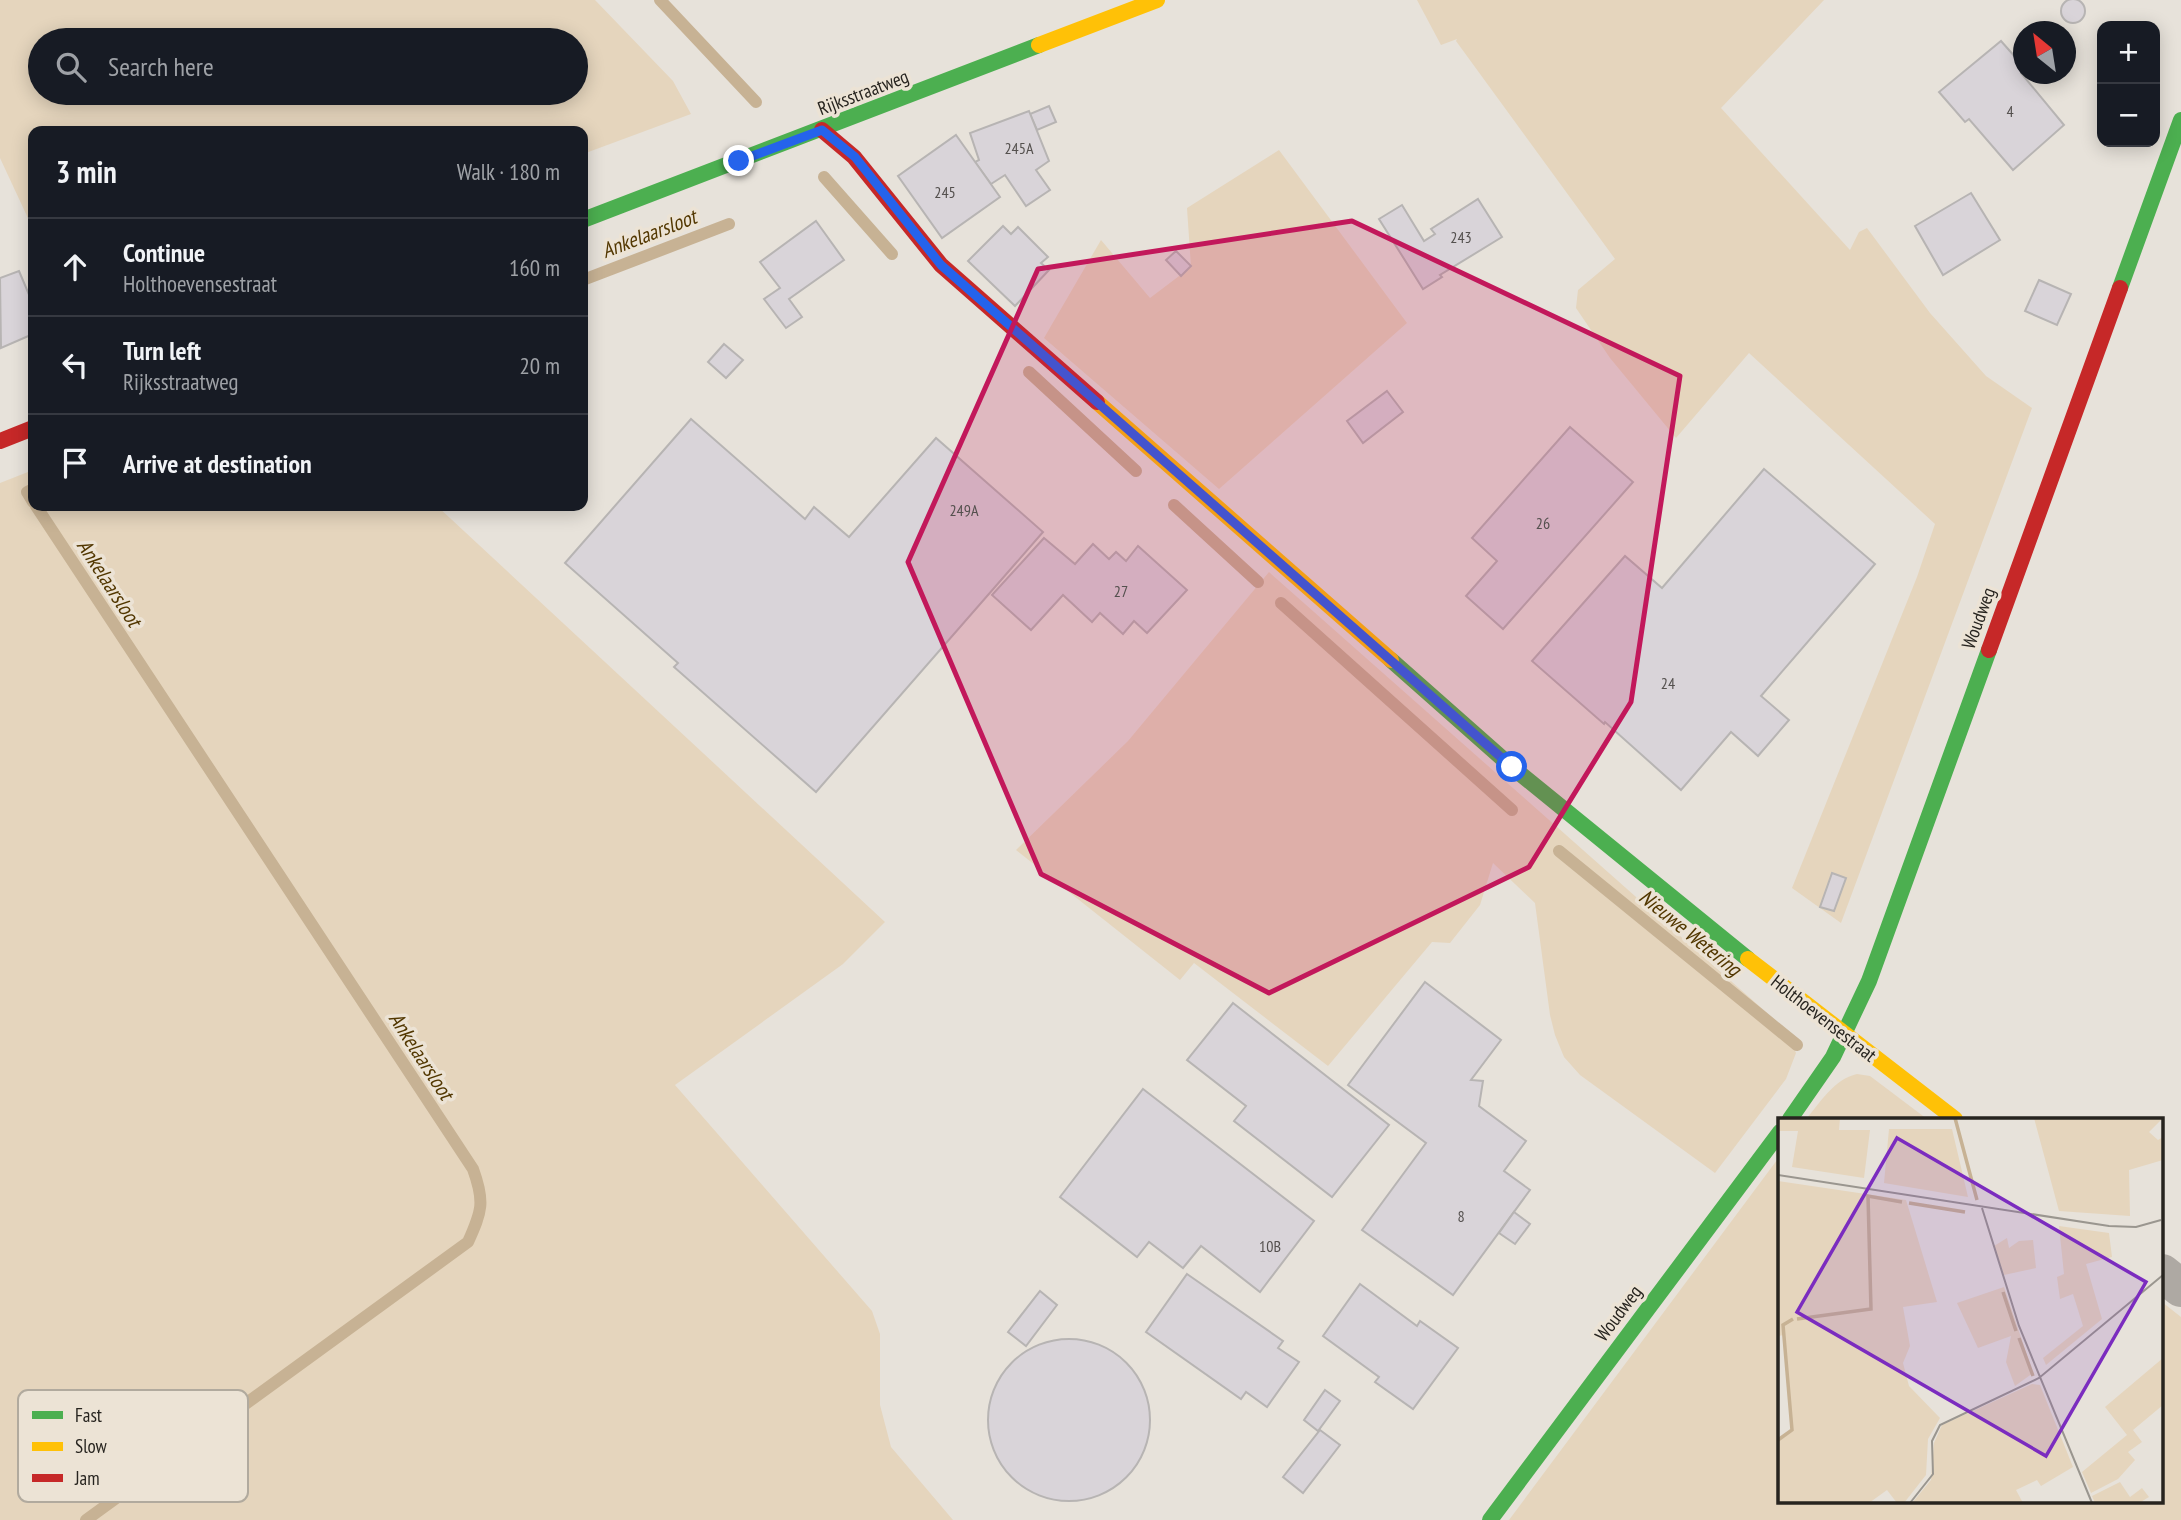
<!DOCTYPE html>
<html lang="en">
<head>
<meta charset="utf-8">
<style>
  body { margin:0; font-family:"PT Sans Narrow",sans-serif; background:#242831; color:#f1f3f6 }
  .controls { position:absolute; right:21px; top:21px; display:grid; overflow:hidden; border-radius:14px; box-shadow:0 4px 18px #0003 }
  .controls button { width:63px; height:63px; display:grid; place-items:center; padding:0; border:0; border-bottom:2px solid #363941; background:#171b24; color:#f1f3f6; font:35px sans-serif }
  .compass { position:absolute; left:2013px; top:21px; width:63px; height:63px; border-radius:50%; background:#171b24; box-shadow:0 4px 18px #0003; rotate:330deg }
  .stop { position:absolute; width:21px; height:21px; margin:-16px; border:5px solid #2563eb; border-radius:50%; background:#fff }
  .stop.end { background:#2563eb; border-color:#fff; box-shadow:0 2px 7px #0008 }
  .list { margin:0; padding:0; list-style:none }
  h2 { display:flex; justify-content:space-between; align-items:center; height:91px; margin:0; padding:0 28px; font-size:30px }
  h2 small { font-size:23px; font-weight:400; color:#9ea1a6 }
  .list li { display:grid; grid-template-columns:46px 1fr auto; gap:21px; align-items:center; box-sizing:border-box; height:98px; padding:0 28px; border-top:2px solid #363941 }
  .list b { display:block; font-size:26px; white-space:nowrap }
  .list p { margin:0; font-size:23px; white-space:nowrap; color:#9ea1a6 }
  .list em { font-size:23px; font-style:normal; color:#9ea1a6 }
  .icon { flex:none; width:38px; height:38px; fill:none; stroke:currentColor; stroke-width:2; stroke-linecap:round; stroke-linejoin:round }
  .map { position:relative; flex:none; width:2181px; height:1520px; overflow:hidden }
  .search { position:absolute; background:#171b24; box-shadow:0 4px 18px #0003; left:28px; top:28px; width:560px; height:77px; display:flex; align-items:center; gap:18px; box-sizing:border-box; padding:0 24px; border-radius:38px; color:#9ea1a6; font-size:26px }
  .panel { position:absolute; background:#171b24; box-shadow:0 4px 18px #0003; left:28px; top:126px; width:560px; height:385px; border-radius:14px }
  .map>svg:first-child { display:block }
</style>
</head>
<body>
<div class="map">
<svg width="2181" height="1520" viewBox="0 0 2181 1520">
  <rect width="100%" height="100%" fill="#e7e2da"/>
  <g fill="#e5d5bd" fill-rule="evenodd">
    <path d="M 0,0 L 595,0 L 673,81 L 691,114 L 583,154 L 583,131 L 33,131 L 33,229 L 0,158 ZM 576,40 L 576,93 L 40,93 L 40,40 Z"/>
    <path d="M 1417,0 L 1824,0 L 1721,108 L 1850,250 L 1859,232 L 1867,228 L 1930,313 L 1986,376 L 2032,408 L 1841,923 L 1792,888 L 1917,577 L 1935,524 L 1749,353 L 1676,438 L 1610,358 L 1576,308 L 1578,290 L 1615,259 L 1456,41 L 1457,39 L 1441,45 Z"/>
    <path d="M 1279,150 L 1407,323 L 1219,489 L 1044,338 L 1101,240 L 1150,298 L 1191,267 L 1187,208 Z"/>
    <path d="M 33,470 L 33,506 L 437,506 L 885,922 L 843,964 L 675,1085 L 872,1311 L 880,1334 L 880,1405 L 891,1447 L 953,1520 L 0,1520 L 0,483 Z"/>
    <path d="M 1269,572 L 1784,1028 L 1796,1053 L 1786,1079 L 1715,1173 L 1580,1075 L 1564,1057 L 1555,1035 L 1550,1015 L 1535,903 L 1493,863 L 1480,905 L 1450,943 L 1432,942 L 1328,1066 L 1194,963 L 1180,980 L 1016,850 L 1128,741 Z"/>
    <path d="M 1857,1074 L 1870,1076 L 1927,1119 L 1806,1119 C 1821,1102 1834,1079 1857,1074 Z"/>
    <path d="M 1780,1156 L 1780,1501 L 2162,1501 L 2162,1302 L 2181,1317 L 2181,1520 L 1509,1520 Z"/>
  </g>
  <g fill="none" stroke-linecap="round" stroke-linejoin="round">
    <g stroke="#c7b294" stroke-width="12">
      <path d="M 660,0 L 756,102"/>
      <path d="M 824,177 L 892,254"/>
      <path d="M 583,280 L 729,224"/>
      <path d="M 1029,372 L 1136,471"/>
      <path d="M 33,489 L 27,492 L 33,502"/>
      <path d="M 1174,505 L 1258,582"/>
      <path d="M 36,506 L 473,1169 C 485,1202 482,1211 468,1242 L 86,1520"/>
      <path d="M 1281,603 L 1512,810"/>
      <path d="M 1559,851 L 1797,1045"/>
    </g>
  </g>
  <g fill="#d9d4d9" stroke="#b7b4b3" stroke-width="2">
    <circle cx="2073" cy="11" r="12"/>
    <path d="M 2001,41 L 2024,67 L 2021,73 L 2064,125 L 2013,170 L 1969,119 L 1965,122 L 1939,92 Z"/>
    <path d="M 1049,106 L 1056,122 L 1037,130 L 1030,114 Z"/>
    <path d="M 1029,111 L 1049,161 L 1036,170 L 1050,190 L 1026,206 L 1005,175 L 991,184 L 975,162 L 979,160 L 970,133 Z"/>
    <path d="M 956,135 L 1000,197 L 942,238 L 898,176 Z"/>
    <path d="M 1971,193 L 2000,240 L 1943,275 L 1915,226 Z"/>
    <path d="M 1478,199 L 1502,237 L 1440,275 L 1442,277 L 1423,289 L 1379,219 L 1402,205 L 1424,241 L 1435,234 L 1431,229 Z"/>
    <path d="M 816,221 L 844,260 L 789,299 L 802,317 L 786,328 L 764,299 L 780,288 L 760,262 Z"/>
    <path d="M 1003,226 L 1011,234 L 1018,227 L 1048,257 L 1041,263 L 1049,270 L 1015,306 L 968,261 Z"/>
    <path d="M 1176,251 L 1191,266 L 1181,276 L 1166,260 Z"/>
    <path d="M 19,271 L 33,304 L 33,334 L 1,348 L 0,278 Z"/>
    <path d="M 2039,280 L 2071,294 L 2057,325 L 2025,311 Z"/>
    <path d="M 724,344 L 743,360 L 726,378 L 708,362 Z"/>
    <path d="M 1387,391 L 1403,412 L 1363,443 L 1347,421 Z"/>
    <path d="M 691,419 L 805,519 L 814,507 L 849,537 L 936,438 L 1043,532 L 816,792 L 674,667 L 678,663 L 565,563 Z"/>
    <path d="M 1570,427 L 1633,482 L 1503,629 L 1466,596 L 1497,561 L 1472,538 Z"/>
    <path d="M 1764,469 L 1875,564 L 1761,696 L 1789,720 L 1758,756 L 1731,732 L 1681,790 L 1605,722 L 1604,724 L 1532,661 L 1625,556 L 1662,588 Z"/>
    <path d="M 1044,538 L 1075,564 L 1093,544 L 1109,559 L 1116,552 L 1126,561 L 1138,546 L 1187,590 L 1147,633 L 1134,621 L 1123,634 L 1100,613 L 1092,622 L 1063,595 L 1031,630 L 992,595 Z"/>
    <path d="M 1832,873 L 1846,878 L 1834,911 L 1820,907 Z"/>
    <path d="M 1425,982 L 1501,1040 L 1471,1080 L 1483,1081 L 1479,1106 L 1526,1141 L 1504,1171 L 1530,1190 L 1453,1295 L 1362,1230 L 1426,1143 L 1348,1085 Z"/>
    <path d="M 1233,1003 L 1389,1125 L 1332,1197 L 1234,1121 L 1246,1106 L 1187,1060 Z"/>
    <path d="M 1143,1089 L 1314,1221 L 1260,1292 L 1201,1246 L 1183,1268 L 1149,1242 L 1137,1257 L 1060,1197 Z"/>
    <path d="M 1514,1212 L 1530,1224 L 1515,1244 L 1499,1233 Z"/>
    <path d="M 1187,1274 L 1283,1341 L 1278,1348 L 1299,1362 L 1267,1407 L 1246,1392 L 1241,1399 L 1146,1332 Z"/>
    <path d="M 1360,1284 L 1417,1326 L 1420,1321 L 1458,1348 L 1413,1409 L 1375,1382 L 1379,1377 L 1323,1336 Z"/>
    <path d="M 1040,1291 L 1057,1305 L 1026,1346 L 1008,1332 Z"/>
    <circle cx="1069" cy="1420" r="81"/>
    <path d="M 1325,1390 L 1340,1401 L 1318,1431 L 1304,1420 Z"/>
    <path d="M 1320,1430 L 1340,1445 L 1303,1493 L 1283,1477 Z"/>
  </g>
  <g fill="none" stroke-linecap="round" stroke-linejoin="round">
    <path stroke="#aea9a3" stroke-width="38" d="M 2162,1273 L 2181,1288"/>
    <g stroke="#4caf50" stroke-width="16">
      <path d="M 583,220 L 1039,45"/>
      <path d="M 2120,288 L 2181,120"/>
      <path d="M 1391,660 L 1512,767 L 1748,959"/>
      <path d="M 1790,1119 L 1833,1057 L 1869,981 L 1989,650"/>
      <path d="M 1490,1520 L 1780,1132"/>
    </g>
    <g stroke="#ffc107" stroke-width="16">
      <path d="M 1039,45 L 1157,0"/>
      <path d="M 1097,402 L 1391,660"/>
      <path d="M 1748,959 L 1955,1119"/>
    </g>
    <g stroke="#c62828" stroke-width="16">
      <path d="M 822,130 L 854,157 L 941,265 L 1097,402"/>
      <path d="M 0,441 L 33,428"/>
      <path d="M 1989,650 L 2120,288"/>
    </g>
  </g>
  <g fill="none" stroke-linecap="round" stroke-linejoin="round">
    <path stroke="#2563eb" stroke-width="9" d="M 739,161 L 822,130 L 855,157 L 941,265 L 1512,767"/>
  </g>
  <path fill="#c2185b" fill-opacity="0.2" stroke="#c2185b" stroke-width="5" stroke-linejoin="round" d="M 1352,221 L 1680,376 L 1631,702 L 1529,867 L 1269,993 L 1041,874 L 908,562 L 1038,269 Z"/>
  <g text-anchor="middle" stroke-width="7" stroke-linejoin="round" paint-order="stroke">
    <g font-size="16" fill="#54504e">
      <text x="2010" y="117">4</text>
      <text x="1019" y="154">245A</text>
      <text x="945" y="198">245</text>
      <text x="1461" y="243">243</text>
      <text x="964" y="516">249A</text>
      <text x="1543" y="529">26</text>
      <text x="1121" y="597">27</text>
      <text x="1668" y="689">24</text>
      <text x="1461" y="1222">8</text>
      <text x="1270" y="1252">10B</text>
    </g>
    <g font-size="19" fill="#27241f" stroke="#ece3d5">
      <text transform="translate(863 92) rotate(-21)" y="7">Rijksstraatweg</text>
      <text transform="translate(1978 618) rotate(-70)" y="7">Woudweg</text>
      <text transform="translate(1824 1018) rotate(38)" y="7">Holthoevensestraat</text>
      <text transform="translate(1618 1313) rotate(-53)" y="7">Woudweg</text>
    </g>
    <g font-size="21" font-style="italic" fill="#523701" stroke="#ece3d5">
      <text transform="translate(649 234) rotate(-21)" y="7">Ankelaarsloot</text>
      <text transform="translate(109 583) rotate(57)" y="7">Ankelaarsloot</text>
      <text transform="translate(1690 933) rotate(39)" y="7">Nieuwe Wetering</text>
      <text transform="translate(421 1056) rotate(57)" y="7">Ankelaarsloot</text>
    </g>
  </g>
  <g transform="translate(1778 1118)">
    <rect width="385" height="385" fill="#e7e2da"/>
    <path d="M 0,0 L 62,0 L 61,12 L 92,12 L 86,60 L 14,49 L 20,13 L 0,13 ZM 256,0 L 385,0 L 371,14 L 380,22 L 385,19 L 385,42 L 351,52 L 352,98 L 281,93 ZM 111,11 L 174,11 L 190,79 L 106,65 ZM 0,63 L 128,82 L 159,184 L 125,189 L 132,228 L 125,245 L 131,268 L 162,300 L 150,321 L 148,357 L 126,385 L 119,385 L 109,372 L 91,385 L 0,385 L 0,321 L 13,312 L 6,217 L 0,218 ZM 281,108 L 331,115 L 334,139 L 308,146 L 324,201 L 268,247 L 265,240 L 305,208 L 295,176 L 282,181 L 279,159 L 286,156 ZM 229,120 L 231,130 L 241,123 L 255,122 L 258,150 L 226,157 L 216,128 ZM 226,169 L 255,255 L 237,268 L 228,244 L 233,218 L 200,230 L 179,185 ZM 385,240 L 385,287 L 355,312 L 364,324 L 350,334 L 357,342 L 340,361 L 313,375 L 304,354 L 349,317 L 327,289 ZM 254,266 L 262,267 L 295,349 L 263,368 L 259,362 L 238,372 L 245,385 L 134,385 L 153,362 L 156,325 L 164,307 ZM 342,364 L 352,379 L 364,370 L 371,379 L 361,385 L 317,385 L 314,378 Z" fill="#e5d5bd"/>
    <path fill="none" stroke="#c7b294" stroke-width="3.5" d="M 177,0 L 199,82M 131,85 L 187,94M 225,174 L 238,213M 19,201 L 93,191 L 90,78 L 124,84M 241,220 L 255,258M 0,322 L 14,312 L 5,207 L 15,201"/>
    <path fill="none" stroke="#9a968f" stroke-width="2" d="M 0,57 L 331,108 L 358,109 L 383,102M 204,90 L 241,208 L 314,385M 132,385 L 155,356 L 154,323 L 162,307 L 261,260 L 385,157"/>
    <path fill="#7b2cbf" fill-opacity="0.15" stroke="#7b2cbf" stroke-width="3.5" d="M 119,20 L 368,164 L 268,338 L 19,194 Z"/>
    <rect width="385" height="385" fill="none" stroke="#27241f" stroke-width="3.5"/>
  </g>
  <rect x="18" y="1390" width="230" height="112" rx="10" fill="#ece3d5" stroke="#b1aa9e" stroke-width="2"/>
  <rect x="32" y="1411" width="31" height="8" fill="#4caf50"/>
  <rect x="32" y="1442" width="31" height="9" fill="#ffc107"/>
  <rect x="32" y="1474" width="31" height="8" fill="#c62828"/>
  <g font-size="19" fill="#27241f">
    <text x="75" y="1422">Fast</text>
    <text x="75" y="1453">Slow</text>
    <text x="75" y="1485">Jam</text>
  </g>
</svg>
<div class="controls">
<button>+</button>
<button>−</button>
</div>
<svg class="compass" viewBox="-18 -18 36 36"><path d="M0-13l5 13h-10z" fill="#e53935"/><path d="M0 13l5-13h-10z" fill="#9ea1a6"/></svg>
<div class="stop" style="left:1512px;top:767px"></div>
<div class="stop end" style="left:739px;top:161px"></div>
<div class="search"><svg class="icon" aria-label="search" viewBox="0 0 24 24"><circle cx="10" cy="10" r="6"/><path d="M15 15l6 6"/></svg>Search here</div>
<section class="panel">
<h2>3 min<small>Walk · 180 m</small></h2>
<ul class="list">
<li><svg class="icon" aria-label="ahead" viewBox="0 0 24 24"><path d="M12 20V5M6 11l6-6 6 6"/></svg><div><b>Continue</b><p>Holthoevensestraat</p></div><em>160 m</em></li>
<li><svg class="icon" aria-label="left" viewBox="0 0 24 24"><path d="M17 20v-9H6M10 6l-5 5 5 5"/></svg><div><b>Turn left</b><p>Rijksstraatweg</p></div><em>20 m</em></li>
<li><svg class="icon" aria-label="arrive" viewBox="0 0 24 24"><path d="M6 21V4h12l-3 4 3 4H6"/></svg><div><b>Arrive at destination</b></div></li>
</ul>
</section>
</div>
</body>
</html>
